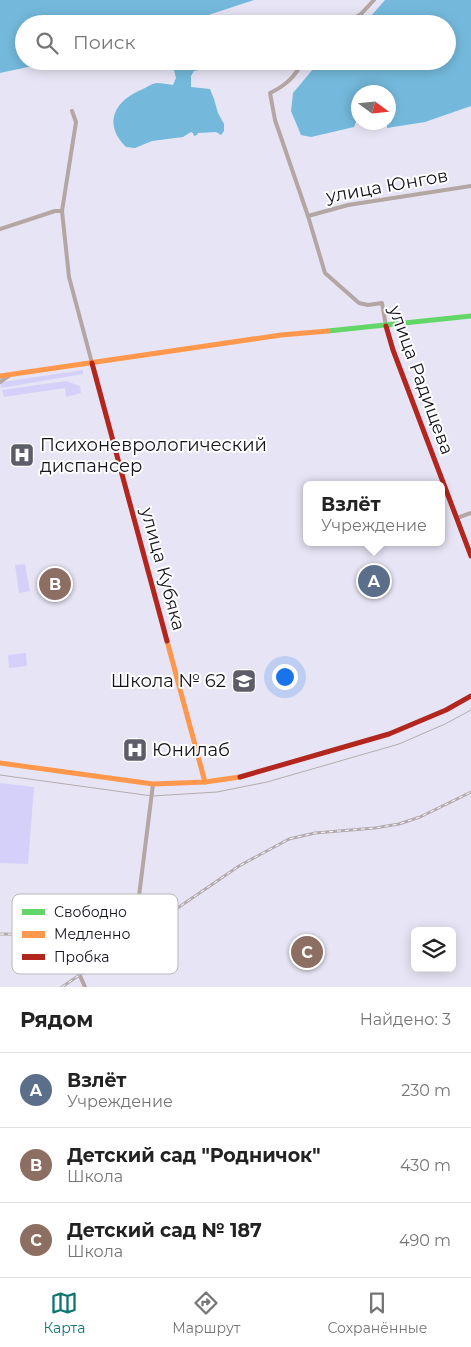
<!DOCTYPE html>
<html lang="ru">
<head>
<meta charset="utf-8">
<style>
  body { margin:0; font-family:Montserrat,sans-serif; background:#f6f6f6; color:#222 }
  .controls { position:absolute; right:15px; bottom:15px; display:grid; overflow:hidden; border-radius:8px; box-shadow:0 2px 12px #0003 }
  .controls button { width:45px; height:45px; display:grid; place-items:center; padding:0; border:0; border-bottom:1px solid #e0e0e0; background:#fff; color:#222; font:25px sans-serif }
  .compass { position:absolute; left:351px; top:85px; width:45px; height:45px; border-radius:50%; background:#fff; box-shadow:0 2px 12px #0003; rotate:105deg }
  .you { position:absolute; left:284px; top:676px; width:18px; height:18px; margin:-12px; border:4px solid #fff; border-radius:50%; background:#1a73e8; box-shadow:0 0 0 8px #1a73e833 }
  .badge { display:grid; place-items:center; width:32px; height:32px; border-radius:50%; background:#0f766e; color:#fff; font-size:16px; font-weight:700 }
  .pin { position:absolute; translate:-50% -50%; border:2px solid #fff; box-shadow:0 1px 5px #0006 }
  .popup { position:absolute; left:303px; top:481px; width:142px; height:65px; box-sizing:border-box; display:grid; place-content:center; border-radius:8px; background:#fff; filter:drop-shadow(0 1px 4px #0005); font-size:16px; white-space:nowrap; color:#767676 }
  .popup b { font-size:19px; color:#222 }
  .popup::after { content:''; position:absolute; left:50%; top:100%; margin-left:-10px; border:10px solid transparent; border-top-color:#fff }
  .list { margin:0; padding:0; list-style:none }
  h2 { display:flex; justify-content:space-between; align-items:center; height:65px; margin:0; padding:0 20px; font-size:21px }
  h2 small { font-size:16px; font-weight:400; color:#767676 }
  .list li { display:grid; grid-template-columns:32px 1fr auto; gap:15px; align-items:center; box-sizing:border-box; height:75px; padding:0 20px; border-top:1px solid #e0e0e0 }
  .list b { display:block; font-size:19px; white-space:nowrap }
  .list p { margin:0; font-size:16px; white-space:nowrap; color:#767676 }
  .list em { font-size:16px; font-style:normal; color:#767676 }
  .icon { flex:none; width:28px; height:28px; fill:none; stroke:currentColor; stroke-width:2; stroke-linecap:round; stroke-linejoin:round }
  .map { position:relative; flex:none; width:471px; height:987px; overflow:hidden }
  .search { position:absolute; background:#fff; box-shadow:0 2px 12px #0003; left:15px; right:15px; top:15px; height:55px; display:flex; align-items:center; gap:12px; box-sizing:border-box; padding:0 18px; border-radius:28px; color:#767676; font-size:19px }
  .sheet { height:290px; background:#fff }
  nav { display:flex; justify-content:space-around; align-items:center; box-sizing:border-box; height:70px; border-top:1px solid #e0e0e0; background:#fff; font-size:14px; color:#767676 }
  nav a { display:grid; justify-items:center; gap:2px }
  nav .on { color:#0f766e }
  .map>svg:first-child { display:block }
</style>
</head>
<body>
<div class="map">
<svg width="471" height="987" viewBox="0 0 471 987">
  <rect width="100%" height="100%" fill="#e7e5f5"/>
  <g fill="#d5d0f9">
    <path d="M 83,370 L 83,374 L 1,388 L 0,383 L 3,382 Z"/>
    <path d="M 66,381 L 80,386 L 81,393 L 66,397 L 65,388 L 4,397 L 2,390 Z"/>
    <path d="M 25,564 L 30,591 L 19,593 L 15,565 Z"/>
    <path d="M 26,653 L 27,666 L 9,668 L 8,655 Z"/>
    <path d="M 0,783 L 34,787 L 28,864 L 0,863 Z"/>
  </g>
  <g fill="#74b9dc">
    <path d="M 0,0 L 254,0 L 181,24 L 24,24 L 24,61 L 56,61 L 0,73 Z"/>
    <path d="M 385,0 L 471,0 L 471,106 L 425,122 L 387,128 L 388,92 L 358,92 L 358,117 L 354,127 L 311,137 L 301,135 L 291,111 L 293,93 L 318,63 L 323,61 L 447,61 L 447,24 L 364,24 Z"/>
    <path d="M 176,61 L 250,61 L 251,62 L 241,62 L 194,71 L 191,76 L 191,87 L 210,89 L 214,99 L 218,113 L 224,124 L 224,131 L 221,135 L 216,132 L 198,133 L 197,135 L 194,136 L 193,133 L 191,132 L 183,137 L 152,141 L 135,148 L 126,147 C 102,123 115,100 143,89 C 147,87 153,83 157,83 C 162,83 168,84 173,85 L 176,78 L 173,66 Z"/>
  </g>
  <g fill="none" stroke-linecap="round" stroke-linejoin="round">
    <g stroke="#b4a6a3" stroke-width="4">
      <path d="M 344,24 L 361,14 L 374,0"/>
      <path d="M 303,61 C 295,77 285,86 270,93 L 275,120 L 308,216 L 325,273 L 359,303 L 368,305 L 382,303 L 386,326"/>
      <path d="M 72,111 L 76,122 L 62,211 L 69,277 L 92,363"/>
      <path d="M 308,216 L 348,205 L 471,186"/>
      <path d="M 0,229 L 55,211 L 62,211"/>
      <path d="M 0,382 L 10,375"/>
      <path d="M 457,518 L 471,513"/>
      <path d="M 85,987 L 77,969 L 130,932 L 136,920 L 153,784"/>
    </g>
    <path stroke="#63d668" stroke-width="5" d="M 328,331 L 471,316"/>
    <g stroke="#ff974d" stroke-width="5">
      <path d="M 0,376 L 281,335 L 328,331"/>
      <path d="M 167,641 L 205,782"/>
      <path d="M 0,763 L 153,784 L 205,782 L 240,777"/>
    </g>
    <g stroke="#b3261e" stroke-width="5">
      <path d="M 386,326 L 393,350 L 471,556"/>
      <path d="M 92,363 L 167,641"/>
      <path d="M 240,777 L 389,734 L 446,710 L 471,696"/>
    </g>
    <path stroke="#b4abaf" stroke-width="1" d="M 0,775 L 152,796 L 217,792 L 267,782 L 399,744 L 445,724 L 471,710"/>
    <defs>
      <g id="rail">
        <path d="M 0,934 L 61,935"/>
        <path d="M 62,987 L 239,866 L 289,839 L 315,833 L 375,828 L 399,824 L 420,817 L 471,792"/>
      </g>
    </defs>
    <use href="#rail" stroke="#b4abaf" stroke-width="3"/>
    <use href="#rail" stroke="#fff" stroke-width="1" stroke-dasharray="4" stroke-linecap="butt"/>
  </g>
  <defs>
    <symbol id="hospital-square" viewBox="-11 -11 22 22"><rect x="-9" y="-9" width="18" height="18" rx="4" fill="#5d5c69" stroke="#fff"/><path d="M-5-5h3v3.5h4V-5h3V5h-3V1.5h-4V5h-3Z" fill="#fff"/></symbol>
    <symbol id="school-square" viewBox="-11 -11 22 22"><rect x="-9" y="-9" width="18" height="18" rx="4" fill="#5d5c69" stroke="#fff"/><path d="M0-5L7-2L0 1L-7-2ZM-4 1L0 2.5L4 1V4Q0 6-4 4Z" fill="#fff"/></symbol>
  </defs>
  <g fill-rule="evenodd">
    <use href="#hospital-square" x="8" y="441" width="28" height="28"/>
    <use href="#school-square" x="230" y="667" width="28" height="28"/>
    <use href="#hospital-square" x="121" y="736" width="28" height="28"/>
  </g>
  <g text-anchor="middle" stroke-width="4" stroke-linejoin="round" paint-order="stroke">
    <g font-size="18" fill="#13121e" stroke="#fff">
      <text transform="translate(387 186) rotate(-10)" y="6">улица Юнгов</text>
      <text transform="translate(421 380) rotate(70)" y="6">улица Радищева</text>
      <text transform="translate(163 569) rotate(75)" y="6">улица Кубяка</text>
    </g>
    <g font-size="18" fill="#13121e" stroke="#fff" text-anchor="start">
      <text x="40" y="451">Психоневрологический<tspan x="40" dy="21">диспансер</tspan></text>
      <text x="226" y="687" text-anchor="end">Школа № 62</text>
      <text x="152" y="756">Юнилаб</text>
    </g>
  </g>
  <rect x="12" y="894" width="166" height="80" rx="8" fill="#fff" stroke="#b8b8bc" stroke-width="1"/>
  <rect x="22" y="909" width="23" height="6" fill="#63d668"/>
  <rect x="22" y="931" width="23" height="7" fill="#ff974d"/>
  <rect x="22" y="954" width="23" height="6" fill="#b3261e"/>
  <g font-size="14" fill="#13121e">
    <text x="54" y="917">Свободно</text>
    <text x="54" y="939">Медленно</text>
    <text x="54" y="962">Пробка</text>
  </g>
</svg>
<div class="controls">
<button><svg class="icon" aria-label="layers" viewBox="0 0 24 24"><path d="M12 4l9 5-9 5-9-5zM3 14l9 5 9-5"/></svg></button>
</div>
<svg class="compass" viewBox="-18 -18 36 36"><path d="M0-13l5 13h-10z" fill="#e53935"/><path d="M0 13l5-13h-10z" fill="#767676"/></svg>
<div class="you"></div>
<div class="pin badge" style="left:374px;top:581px;background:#5c6f8a">A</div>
<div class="popup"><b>Взлёт</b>Учреждение</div>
<div class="pin badge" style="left:55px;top:584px;background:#8d6e63">B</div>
<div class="pin badge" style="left:307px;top:952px;background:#8d6e63">C</div>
<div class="search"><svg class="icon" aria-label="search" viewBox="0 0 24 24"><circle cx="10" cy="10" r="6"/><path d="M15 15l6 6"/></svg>Поиск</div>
</div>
<section class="sheet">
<h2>Рядом<small>Найдено: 3</small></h2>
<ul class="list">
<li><span class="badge" style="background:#5c6f8a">A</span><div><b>Взлёт</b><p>Учреждение</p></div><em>230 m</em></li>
<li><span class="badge" style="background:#8d6e63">B</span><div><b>Детский сад &quot;Родничок&quot;</b><p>Школа</p></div><em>430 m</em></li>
<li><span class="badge" style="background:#8d6e63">C</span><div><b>Детский сад № 187</b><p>Школа</p></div><em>490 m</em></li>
</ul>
</section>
<nav>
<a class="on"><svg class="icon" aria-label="map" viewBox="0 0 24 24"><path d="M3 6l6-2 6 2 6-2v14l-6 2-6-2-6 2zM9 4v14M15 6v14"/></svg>Карта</a>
<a><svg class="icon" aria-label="directions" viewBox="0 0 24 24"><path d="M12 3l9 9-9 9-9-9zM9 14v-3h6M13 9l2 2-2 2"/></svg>Маршрут</a>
<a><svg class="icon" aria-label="saved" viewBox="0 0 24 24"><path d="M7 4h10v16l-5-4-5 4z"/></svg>Сохранённые</a>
</nav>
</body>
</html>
